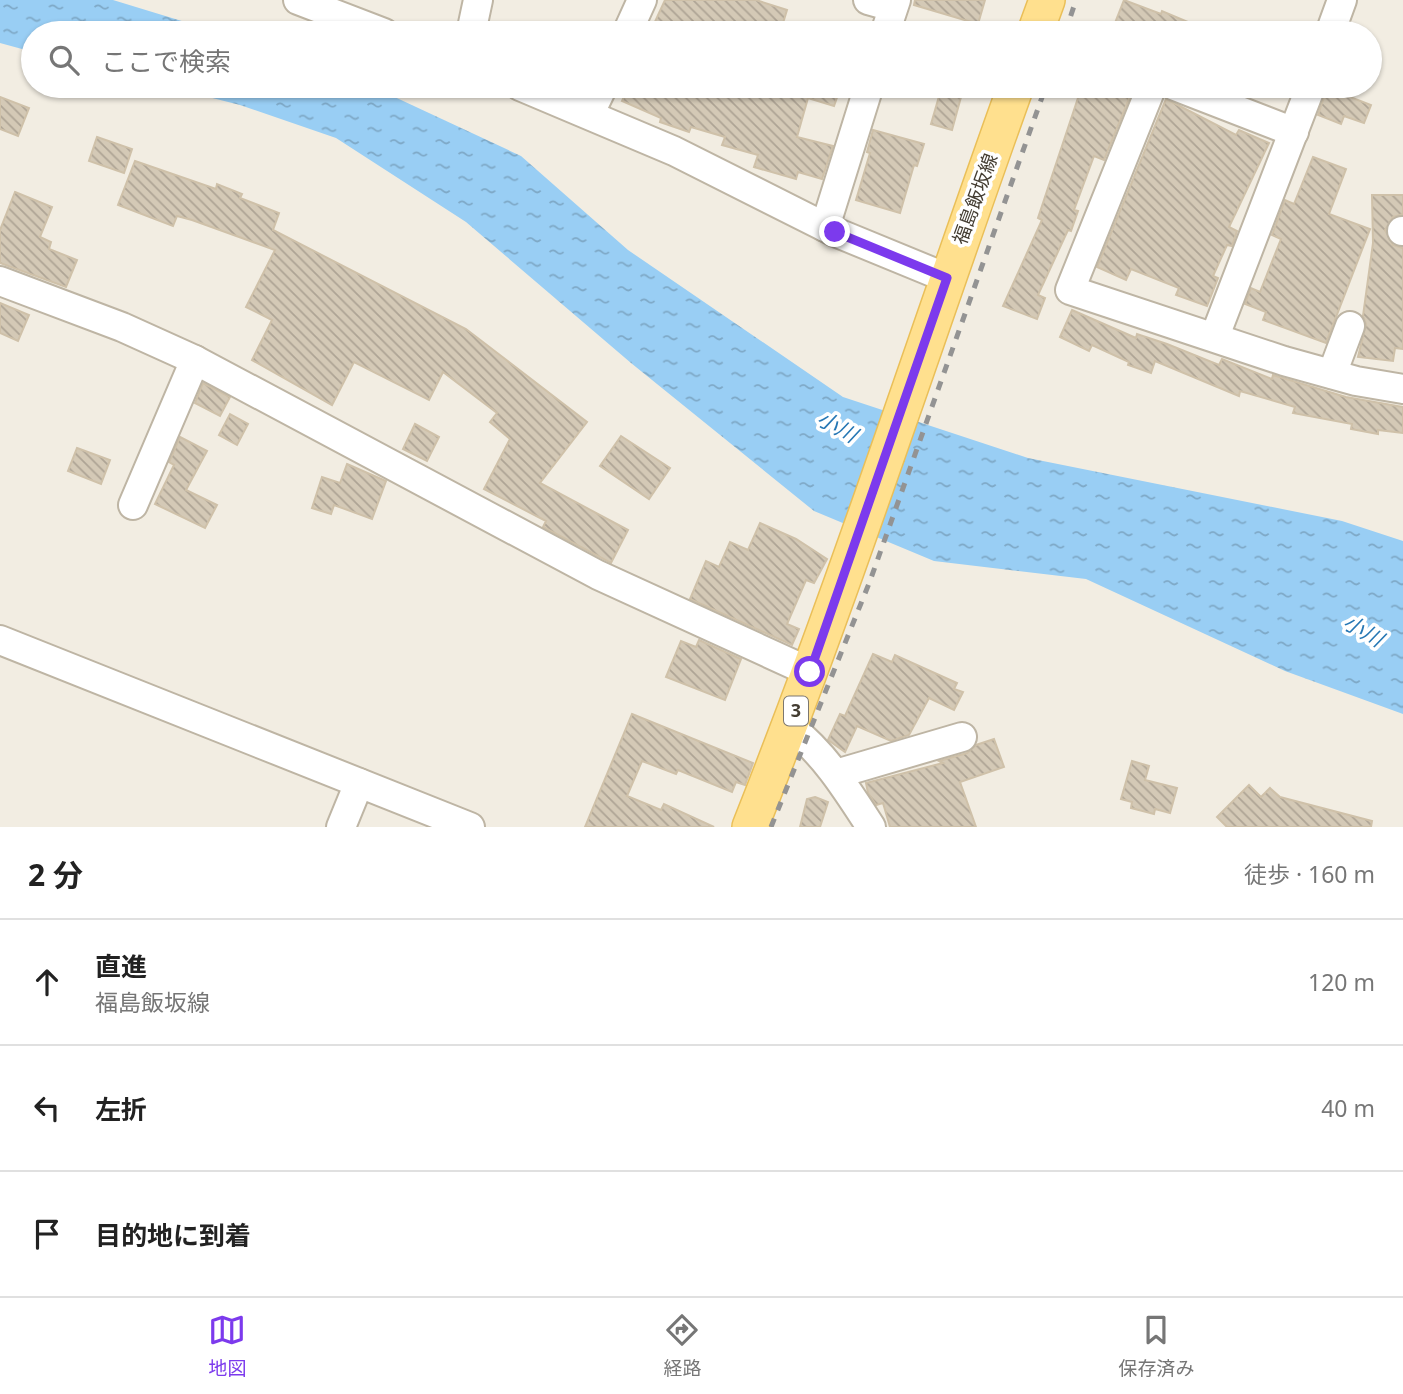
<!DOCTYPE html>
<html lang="ja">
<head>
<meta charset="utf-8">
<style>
  body { margin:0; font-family:"Noto Sans","Noto Sans JP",sans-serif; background:#f6f6f6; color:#222 }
  .stop { position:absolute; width:21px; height:21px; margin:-16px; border:5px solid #7c3aed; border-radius:50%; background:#fff }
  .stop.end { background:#7c3aed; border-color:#fff; box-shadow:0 2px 7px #0008 }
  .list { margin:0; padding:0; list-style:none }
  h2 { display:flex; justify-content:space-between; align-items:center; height:91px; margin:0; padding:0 28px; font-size:30px }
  h2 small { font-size:23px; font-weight:400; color:#767676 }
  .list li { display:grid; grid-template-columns:46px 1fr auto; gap:21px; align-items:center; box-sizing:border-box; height:126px; padding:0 28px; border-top:2px solid #e0e0e0 }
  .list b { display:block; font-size:26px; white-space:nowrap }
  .list p { margin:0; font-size:23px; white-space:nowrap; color:#767676 }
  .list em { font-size:23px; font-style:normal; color:#767676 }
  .icon { flex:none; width:38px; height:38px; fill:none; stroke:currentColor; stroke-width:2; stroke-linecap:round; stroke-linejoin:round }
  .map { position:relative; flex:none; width:1403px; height:827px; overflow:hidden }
  .search { position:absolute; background:#fff; box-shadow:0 2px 5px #0004; left:21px; right:21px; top:21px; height:77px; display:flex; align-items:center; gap:18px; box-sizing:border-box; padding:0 24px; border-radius:38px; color:#767676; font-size:26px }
  .sheet { height:469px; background:#fff }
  nav { display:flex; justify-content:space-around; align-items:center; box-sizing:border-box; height:98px; border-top:2px solid #e0e0e0; background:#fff; font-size:19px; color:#767676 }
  nav a { display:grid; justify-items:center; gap:4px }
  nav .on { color:#7c3aed }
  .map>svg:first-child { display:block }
</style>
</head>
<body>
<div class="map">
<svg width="1403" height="827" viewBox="0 0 1403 827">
  <defs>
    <pattern id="water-ripples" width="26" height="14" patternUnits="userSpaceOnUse" patternTransform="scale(1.75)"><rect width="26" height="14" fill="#99cef4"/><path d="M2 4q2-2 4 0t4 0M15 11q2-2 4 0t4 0" fill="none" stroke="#7ea8c6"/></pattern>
    <pattern id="building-back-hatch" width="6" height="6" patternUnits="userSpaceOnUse" patternTransform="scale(1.75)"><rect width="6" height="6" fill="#d4c9b6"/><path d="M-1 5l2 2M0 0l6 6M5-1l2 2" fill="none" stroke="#aea495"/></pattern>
  </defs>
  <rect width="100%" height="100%" fill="#f2ede2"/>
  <g fill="url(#water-ripples)">
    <path d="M 0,0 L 113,0 L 221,33 L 33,33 L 33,52 L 0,43 Z"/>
    <path d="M 165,86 L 371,86 L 521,156 L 628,250 L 843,397 L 1028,458 L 1342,521 L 1403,541 L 1403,714 L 1285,671 L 1086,579 L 934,561 L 814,511 L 631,363 L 466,222 L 336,138 L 240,105 Z"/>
  </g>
  <g fill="url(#building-back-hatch)" stroke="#cfc1a9" stroke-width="2">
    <path d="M 665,0 L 756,0 L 787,10 L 780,33 L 750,33 L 726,26 L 723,33 L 669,33 L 653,26 Z"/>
    <path d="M 915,0 L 985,0 L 978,24 L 914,5 Z"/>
    <path d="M 1124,0 L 1161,14 L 1162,11 L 1214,33 L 1141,33 L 1115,23 Z"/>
    <path d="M 629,86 L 841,86 L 834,106 L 808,98 L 797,137 L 833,146 L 822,179 L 798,172 L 796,179 L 754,167 L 758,155 L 722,145 L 725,137 L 691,127 L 689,132 L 660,122 L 661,118 L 622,101 Z"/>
    <path d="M 942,86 L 964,86 L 952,130 L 931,124 Z"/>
    <path d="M 1082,86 L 1108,86 L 1131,94 L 1104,160 L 1094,156 L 1074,210 L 1078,211 L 1071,231 L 1068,230 L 1038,295 L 1045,298 L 1037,319 L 1003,306 L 1042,220 L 1038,218 Z"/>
    <path d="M 1327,88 L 1371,105 L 1364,123 L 1344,116 L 1341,124 L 1318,115 Z"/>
    <path d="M 0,97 L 29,108 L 18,136 L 0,129 Z"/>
    <path d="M 1166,99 L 1236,135 L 1239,130 L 1269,143 L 1229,227 L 1237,231 L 1232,246 L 1227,245 L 1213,276 L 1218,278 L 1207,306 L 1176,295 L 1179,288 L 1131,269 L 1126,280 L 1097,267 Z"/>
    <path d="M 873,130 L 924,144 L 917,166 L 914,165 L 900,213 L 856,200 L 870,153 L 867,152 Z"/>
    <path d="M 97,137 L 132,149 L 124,173 L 89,161 Z"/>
    <path d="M 1313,157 L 1346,169 L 1329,214 L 1370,229 L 1326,343 L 1263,320 L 1266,312 L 1245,304 L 1251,288 L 1260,292 L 1281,239 L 1272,235 L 1285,200 L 1294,204 Z"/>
    <path d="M 135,161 L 216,189 L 217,184 L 242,194 L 240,198 L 279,213 L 273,230 L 466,329 L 587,422 L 540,483 L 628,530 L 611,563 L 543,527 L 546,521 L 484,489 L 510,439 L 490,422 L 497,413 L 443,372 L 429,400 L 354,362 L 332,405 L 252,360 L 272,320 L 246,307 L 275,250 L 192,220 L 177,216 L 173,226 L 118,205 Z"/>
    <path d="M 15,192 L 52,207 L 40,237 L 51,242 L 49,249 L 77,260 L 66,287 L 0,263 L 0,230 Z"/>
    <path d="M 1372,195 L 1403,195 L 1403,214 L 1393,217 L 1385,230 L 1393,245 L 1403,248 L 1403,349 L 1395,348 L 1393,361 L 1358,357 L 1366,324 L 1363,316 L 1373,243 Z"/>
    <path d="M 0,303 L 29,315 L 18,341 L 0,333 Z"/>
    <path d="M 1072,310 L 1136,338 L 1137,334 L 1167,344 L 1219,365 L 1222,359 L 1272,379 L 1273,375 L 1346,397 L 1403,407 L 1403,433 L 1378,430 L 1378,434 L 1351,429 L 1352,424 L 1293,413 L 1295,407 L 1240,391 L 1239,396 L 1155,361 L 1151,373 L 1128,365 L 1129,362 L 1092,345 L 1089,351 L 1060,337 Z"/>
    <path d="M 203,383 L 230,397 L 220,416 L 195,403 Z"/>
    <path d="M 230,414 L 248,424 L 237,445 L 219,435 Z"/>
    <path d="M 415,424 L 439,437 L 427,461 L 403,449 Z"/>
    <path d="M 621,436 L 670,468 L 649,499 L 600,466 Z"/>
    <path d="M 180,437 L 207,451 L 186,490 L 217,505 L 205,528 L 155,504 L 174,465 L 169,462 Z"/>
    <path d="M 77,448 L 110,460 L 101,484 L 68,471 Z"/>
    <path d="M 347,464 L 386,481 L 372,519 L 334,505 L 331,514 L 312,508 L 322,477 L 340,483 Z"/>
    <path d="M 760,523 L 796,539 L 827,559 L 814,583 L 806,580 L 787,624 L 799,629 L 792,645 L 690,599 L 706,561 L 719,567 L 730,542 L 748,550 Z"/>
    <path d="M 699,640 L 741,659 L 725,700 L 666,677 L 681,641 L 696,647 Z"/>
    <path d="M 873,654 L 892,662 L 895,655 L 957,683 L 954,689 L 963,692 L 954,710 L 929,698 L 909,735 L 891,741 L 857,726 L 845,752 L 828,740 L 840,714 L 845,716 Z"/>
    <path d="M 632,714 L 753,763 L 745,785 L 736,782 L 732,792 L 678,770 L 676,774 L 642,761 L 627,796 L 661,810 L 664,804 L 714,827 L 585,827 Z"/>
    <path d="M 994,739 L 1004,767 L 960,782 L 976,827 L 890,827 L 883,803 L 876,805 L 868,793 L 866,783 L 943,763 L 939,761 L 967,753 L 976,745 Z"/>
    <path d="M 1132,761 L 1149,766 L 1145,780 L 1177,788 L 1170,813 L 1155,809 L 1154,814 L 1131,808 L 1132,802 L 1121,799 Z"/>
    <path d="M 1249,785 L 1261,797 L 1270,788 L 1280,797 L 1372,821 L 1371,827 L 1227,827 L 1217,817 Z"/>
    <path d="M 815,797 L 828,802 L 820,827 L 800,827 L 807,799 Z"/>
  </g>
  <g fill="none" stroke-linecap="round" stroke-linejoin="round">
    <defs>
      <g id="minor">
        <path d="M 298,0 L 384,33"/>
        <path d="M 868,0 L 893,7"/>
        <path d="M 471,33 L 478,0"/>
        <path d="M 627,33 L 642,0"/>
        <path d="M 885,33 L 896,0"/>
        <path d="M 1330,33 L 1342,0"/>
        <path d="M 520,86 L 674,151 L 835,232 L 947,278"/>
        <path d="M 1152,86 L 1070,290 L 1284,361 L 1356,381 L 1403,389"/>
        <path d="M 1175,86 L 1294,132"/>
        <path d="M 590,113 L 603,86"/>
        <path d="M 825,227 L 869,86"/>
        <path d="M 1402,231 L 1403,231"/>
        <path d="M 0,281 L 122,327 L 195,360 L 598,575 L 810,672"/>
        <path d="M 1215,336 L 1311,86"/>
        <path d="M 1332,374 L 1350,326"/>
        <path d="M 133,505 L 195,360"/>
        <path d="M 0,640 L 470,827"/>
        <path d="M 790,727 C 825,754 847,790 871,827"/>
        <path d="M 836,774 L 962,737"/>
        <path d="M 341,827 L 359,783"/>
      </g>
      <g id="major">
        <path d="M 1035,33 L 1047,0"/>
        <path d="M 750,827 C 847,583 927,333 1016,86"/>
      </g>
    </defs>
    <use href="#minor" stroke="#beb5a4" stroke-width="32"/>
    <use href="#major" stroke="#eabf58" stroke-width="38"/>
    <use href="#minor" stroke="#fff" stroke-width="28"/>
    <use href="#major" stroke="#ffe08e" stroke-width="35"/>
    <g stroke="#939393" stroke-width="5" stroke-dasharray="9 9" stroke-linecap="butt">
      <path d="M 1065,33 L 1076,0"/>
      <path d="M 771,827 L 870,581 L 1046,86"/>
    </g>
  </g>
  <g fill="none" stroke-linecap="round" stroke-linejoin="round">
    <path stroke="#7c3aed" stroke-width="9" d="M 810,672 L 947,278 L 835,232"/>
  </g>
  <g text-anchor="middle" stroke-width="7" stroke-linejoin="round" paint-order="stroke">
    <rect fill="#fff" stroke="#7c7770" stroke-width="2" x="784" y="696.5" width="24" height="29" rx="5"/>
    <g font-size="18" font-weight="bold" fill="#443d32">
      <text x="796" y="717">3</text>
    </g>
    <g font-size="19" fill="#443d32" stroke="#fff">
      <text transform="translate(975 199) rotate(-70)" y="7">福島飯坂線</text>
    </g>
    <g font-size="21" font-style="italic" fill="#2677b4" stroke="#fff">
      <text transform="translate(837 427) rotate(29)" y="7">小川</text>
      <text transform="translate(1363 631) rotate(30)" y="7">小川</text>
    </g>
  </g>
</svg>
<div class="stop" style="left:810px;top:672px"></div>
<div class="stop end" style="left:835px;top:232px"></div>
<div class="search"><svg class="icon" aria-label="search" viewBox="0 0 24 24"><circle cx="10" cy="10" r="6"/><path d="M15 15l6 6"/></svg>ここで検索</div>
</div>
<section class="sheet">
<h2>2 分<small>徒歩 · 160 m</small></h2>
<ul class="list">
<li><svg class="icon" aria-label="ahead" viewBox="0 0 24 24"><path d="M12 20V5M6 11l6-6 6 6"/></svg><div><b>直進</b><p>福島飯坂線</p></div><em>120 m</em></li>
<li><svg class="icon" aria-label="left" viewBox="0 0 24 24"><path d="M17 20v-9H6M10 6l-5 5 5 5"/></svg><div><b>左折</b></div><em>40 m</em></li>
<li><svg class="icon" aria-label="arrive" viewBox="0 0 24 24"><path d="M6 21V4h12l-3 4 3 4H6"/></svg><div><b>目的地に到着</b></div></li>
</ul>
</section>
<nav>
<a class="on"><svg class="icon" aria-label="map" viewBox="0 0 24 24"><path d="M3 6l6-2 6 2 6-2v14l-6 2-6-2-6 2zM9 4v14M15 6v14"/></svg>地図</a>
<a><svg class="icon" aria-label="directions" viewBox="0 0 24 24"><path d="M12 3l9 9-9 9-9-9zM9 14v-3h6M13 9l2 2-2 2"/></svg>経路</a>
<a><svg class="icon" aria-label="saved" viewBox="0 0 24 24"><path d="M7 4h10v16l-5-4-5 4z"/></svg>保存済み</a>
</nav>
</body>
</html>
